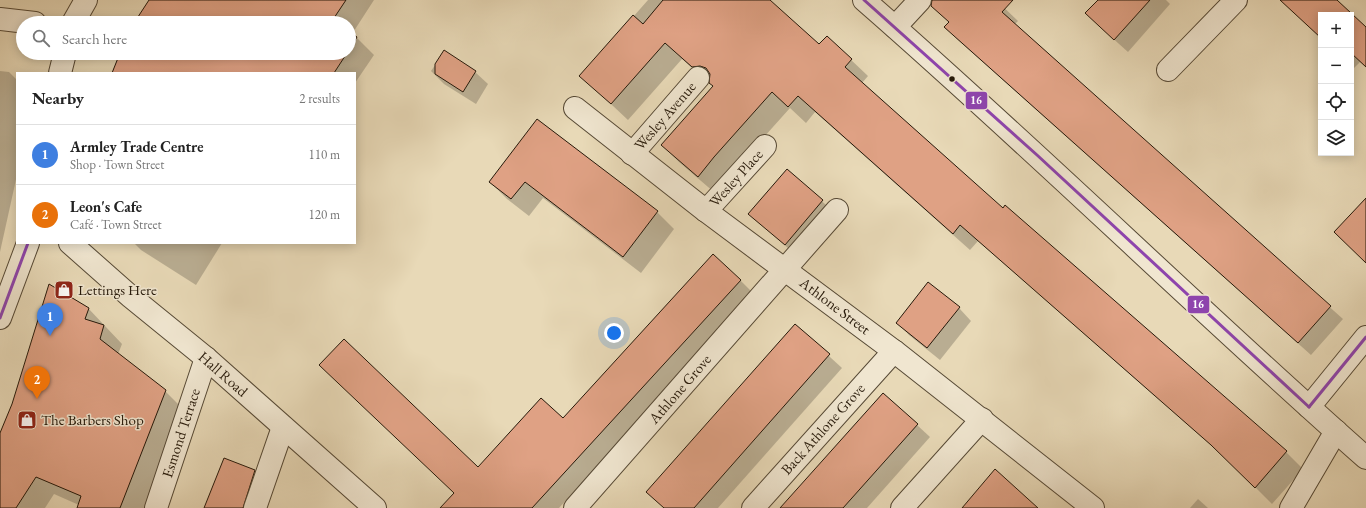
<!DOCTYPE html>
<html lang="en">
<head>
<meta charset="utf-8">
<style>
  body { margin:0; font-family:"EB Garamond",serif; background:#f2f2f2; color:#222 }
  .controls { position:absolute; right:12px; top:12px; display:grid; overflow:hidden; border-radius:0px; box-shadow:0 2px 10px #0003 }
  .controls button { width:36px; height:36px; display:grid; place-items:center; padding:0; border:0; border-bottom:1px solid #e0e0e0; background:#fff; color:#222; font:20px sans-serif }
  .you { position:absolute; left:614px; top:333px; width:14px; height:14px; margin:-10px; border:3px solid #fff; border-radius:50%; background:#1a73e8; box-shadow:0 0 0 6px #1a73e833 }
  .badge { display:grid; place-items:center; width:26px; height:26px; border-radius:50%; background:#8f2418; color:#fff; font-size:13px; font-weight:700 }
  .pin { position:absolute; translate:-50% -33px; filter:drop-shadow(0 1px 2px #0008) }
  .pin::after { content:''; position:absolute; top:21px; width:14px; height:12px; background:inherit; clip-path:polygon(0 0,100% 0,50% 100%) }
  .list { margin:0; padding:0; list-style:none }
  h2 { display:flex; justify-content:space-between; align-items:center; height:52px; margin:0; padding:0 16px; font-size:17px }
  h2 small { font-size:13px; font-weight:400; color:#767676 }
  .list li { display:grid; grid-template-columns:26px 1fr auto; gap:12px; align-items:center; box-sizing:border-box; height:60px; padding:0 16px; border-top:1px solid #e0e0e0 }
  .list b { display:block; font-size:15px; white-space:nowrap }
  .list p { margin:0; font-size:13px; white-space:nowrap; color:#767676 }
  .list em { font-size:13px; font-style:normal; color:#767676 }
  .icon { flex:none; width:22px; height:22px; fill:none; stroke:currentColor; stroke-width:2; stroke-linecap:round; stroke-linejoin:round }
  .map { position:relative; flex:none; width:1366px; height:508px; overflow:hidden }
  .search { position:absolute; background:#fff; box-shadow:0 2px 10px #0003; left:16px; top:16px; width:340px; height:44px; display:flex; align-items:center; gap:10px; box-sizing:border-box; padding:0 14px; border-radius:22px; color:#767676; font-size:15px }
  .panel { position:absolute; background:#fff; box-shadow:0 2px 10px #0003; left:16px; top:72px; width:340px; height:172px; border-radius:0px }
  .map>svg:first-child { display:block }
</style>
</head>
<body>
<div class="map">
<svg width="1366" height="508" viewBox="0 0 1366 508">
  <rect width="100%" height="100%" fill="#e8d9b7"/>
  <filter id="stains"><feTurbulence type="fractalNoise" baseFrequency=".005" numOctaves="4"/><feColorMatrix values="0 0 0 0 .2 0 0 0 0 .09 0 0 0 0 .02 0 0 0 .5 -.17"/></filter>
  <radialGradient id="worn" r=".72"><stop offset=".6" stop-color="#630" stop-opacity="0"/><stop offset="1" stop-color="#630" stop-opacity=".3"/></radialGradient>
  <g fill="#0003">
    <path d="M 149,0 L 374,0 L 352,34 L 357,38 L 374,55 L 355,83 L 355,73 L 113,73 L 120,53 L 349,53 L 349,23 L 134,23 Z"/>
    <path d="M 648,0 L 758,0 L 819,45 L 827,37 L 868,76 L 862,83 L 1003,209 L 1005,206 L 1286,452 L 1303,469 L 1272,504 L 1229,461 L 978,241 L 970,250 L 815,112 L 806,123 L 790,108 L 731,174 L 715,193 L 679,162 L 662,145 L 714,86 L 711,83 L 710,84 L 682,59 L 628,120 L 581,76 Z"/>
    <path d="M 924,0 L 996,0 L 1018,21 L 1014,25 L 1343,319 L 1311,355 L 958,40 L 946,27 L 950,23 L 932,6 L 933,0 Z"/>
    <path d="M 1099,0 L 1166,0 L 1170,4 L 1128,52 L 1099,26 Z"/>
    <path d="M 1281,0 L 1335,0 L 1366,28 L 1366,67 L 1360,62 L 1354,68 L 1351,65 L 1351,15 L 1321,15 L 1321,38 Z"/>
    <path d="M 444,52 L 475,72 L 488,84 L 476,104 L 444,84 L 431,71 Z"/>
    <path d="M 0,71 L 9,72 L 17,80 L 17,175 L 0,252 Z"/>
    <path d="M 538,120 L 657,212 L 674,229 L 641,273 L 543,198 L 529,216 L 507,199 L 490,182 Z"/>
    <path d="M 787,170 L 835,213 L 798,257 L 749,213 Z"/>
    <path d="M 134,243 L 222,243 L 196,285 L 141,250 Z"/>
    <path d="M 740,280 L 755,295 L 559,508 L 442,508 L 478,468 L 563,419 Z"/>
    <path d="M 88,308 L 122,344 L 118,354 L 165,391 L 183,409 L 144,508 L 78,508 L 79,505 L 54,494 L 45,508 L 0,508 L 0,436 Z"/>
    <path d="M 959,308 L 971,321 L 940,360 L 909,335 L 897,322 Z"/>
    <path d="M 795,325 L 842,368 L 718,508 L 664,508 L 647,492 Z"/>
    <path d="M 917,425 L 930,437 L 867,508 L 781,508 Z"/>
    <path d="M 254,471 L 267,484 L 259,508 L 205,508 Z"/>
    <path d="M 1198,499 L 1208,508 L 1190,508 Z"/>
  </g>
  <g fill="#dfa184" stroke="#26190a">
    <path d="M 149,0 L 346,0 L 332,21 L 336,23 L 134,23 Z"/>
    <path d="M 663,0 L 770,0 L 819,44 L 827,36 L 852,59 L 845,67 L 1003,208 L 1005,205 L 1287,451 L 1255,488 L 1211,445 L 960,225 L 953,234 L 798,96 L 788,107 L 772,92 L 714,157 L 698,177 L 661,145 L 713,86 L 709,83 L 710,74 L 706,68 L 700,66 L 692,67 L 665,43 L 611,104 L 579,76 L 633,15 L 643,24 Z"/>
    <path d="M 932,0 L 1013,0 L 1002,12 L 1331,306 L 1298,343 L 944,27 L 949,22 L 931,6 Z"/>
    <path d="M 1098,0 L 1150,0 L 1114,40 L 1085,13 Z"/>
    <path d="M 1280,0 L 1337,0 L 1366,27 L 1366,67 L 1351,53 L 1351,15 L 1321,15 L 1321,38 Z"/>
    <path d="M 349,31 L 357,37 L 349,50 Z"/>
    <path d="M 444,50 L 476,71 L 463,92 L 435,74 L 435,64 Z"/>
    <path d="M 120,53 L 347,53 L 334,73 L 112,73 Z"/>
    <path d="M 537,119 L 658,211 L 623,257 L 525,182 L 511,199 L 489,182 Z"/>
    <path d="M 787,169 L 823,200 L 785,245 L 748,214 Z"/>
    <path d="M 1366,198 L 1366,263 L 1334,232 Z"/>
    <path d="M 713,254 L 741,280 L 532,508 L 440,508 L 454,493 L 319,365 L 344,339 L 478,467 L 541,398 L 563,418 Z"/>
    <path d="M 928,282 L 960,307 L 927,348 L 896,323 Z"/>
    <path d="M 49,284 L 89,308 L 85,319 L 104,325 L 100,339 L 166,390 L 120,508 L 77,508 L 81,496 L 36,477 L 16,508 L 0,508 L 0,433 L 12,404 Z"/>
    <path d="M 795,324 L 830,354 L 694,508 L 664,508 L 646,492 Z"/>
    <path d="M 883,393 L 918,424 L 843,508 L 780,508 Z"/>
    <path d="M 224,458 L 255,470 L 243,508 L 204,508 Z"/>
    <path d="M 995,469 L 1038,508 L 962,508 Z"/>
  </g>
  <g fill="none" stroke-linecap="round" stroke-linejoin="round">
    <defs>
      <g id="minor">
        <path d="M 864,0 C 1035,149 1196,308 1366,458"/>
        <path d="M 0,19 L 35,23"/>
        <path d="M 73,23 L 86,0"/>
        <path d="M 895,27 L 920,0"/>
        <path d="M 1168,70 L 1236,0"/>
        <path d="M 60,73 L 65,53"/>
        <path d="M 575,108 L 706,211 L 894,351 L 1093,508"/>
        <path d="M 632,154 L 698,78"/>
        <path d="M 706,211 L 765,146"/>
        <path d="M 70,243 L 131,297 L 206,358 L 375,508"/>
        <path d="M 0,318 L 28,243"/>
        <path d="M 1309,407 L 1366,337"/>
        <path d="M 156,508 L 206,358"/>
        <path d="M 255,508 L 283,427"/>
        <path d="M 575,508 L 837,210"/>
        <path d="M 753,508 L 894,351"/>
        <path d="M 902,508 L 982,419"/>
        <path d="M 1291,508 L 1336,431"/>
      </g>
    </defs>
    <use href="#minor" stroke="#564935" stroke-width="24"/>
    <use href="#minor" stroke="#f0e6d0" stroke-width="22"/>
    <defs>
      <g id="bus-1">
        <path d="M 864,0 L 1037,155 L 1309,407"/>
        <path d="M 0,318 L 28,243"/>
        <path d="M 1309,407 L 1366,337"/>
      </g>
    </defs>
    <use href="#bus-1" stroke="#f0e6d0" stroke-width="6"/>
    <use href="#bus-1" stroke="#8e44ad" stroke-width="3"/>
  </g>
  <defs>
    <symbol id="shop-square" viewBox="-11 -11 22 22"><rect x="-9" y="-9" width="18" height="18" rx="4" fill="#8f2418" stroke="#f0e6d0"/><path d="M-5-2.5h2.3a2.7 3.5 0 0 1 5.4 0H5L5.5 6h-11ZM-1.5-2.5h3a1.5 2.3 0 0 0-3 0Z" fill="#fff"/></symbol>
  </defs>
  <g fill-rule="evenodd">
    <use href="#shop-square" x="53" y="279" width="22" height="22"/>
    <use href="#shop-square" x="16" y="409" width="22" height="22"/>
  </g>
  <circle fill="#26190a" stroke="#f0e6d0" stroke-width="1.5" cx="952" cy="79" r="3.5"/>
  <g text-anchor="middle" stroke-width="3" stroke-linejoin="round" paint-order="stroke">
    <g font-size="15" fill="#26190a" stroke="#f0e6d0">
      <text transform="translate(665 116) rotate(-49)" y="5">Wesley Avenue</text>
      <text transform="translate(736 178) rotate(-48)" y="5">Wesley Place</text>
      <text transform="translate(835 306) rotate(37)" y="5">Athlone Street</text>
      <text transform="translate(223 374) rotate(41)" y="5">Hall Road</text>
      <text transform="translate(680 389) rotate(-49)" y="5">Athlone Grove</text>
      <text transform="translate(823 429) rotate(-48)" y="5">Back Athlone Grove</text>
      <text transform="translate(181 433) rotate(-72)" y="5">Esmond Terrace</text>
    </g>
    <g font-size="15" fill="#26190a" stroke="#f0e6d0" text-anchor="start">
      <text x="78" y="295">Lettings Here</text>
      <text x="41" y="425">The Barbers Shop</text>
    </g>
  </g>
  <g stroke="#f0e6d0" stroke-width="1.5">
    <rect x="965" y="91" width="23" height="19" rx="4" fill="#8e44ad"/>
    <rect x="1187" y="295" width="23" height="19" rx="4" fill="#8e44ad"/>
  </g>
  <g font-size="11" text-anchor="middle" font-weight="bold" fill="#fff">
    <text x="976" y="104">16</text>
    <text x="1198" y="308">16</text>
  </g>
  <rect width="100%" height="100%" filter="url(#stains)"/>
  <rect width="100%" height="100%" fill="url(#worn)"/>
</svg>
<div class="controls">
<button>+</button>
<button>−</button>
<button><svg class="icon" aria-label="locate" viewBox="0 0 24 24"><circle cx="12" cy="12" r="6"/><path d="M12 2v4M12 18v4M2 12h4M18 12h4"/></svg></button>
<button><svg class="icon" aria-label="layers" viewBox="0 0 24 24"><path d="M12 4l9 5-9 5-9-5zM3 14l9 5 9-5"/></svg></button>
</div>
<div class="you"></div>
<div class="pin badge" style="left:50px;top:336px;background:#3f7fe0">1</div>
<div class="pin badge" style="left:37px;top:399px;background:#e8710a">2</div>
<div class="search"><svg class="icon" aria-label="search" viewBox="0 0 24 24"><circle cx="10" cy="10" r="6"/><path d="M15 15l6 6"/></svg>Search here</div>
<section class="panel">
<h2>Nearby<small>2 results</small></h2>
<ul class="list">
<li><span class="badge" style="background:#3f7fe0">1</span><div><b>Armley Trade Centre</b><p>Shop · Town Street</p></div><em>110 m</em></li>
<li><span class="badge" style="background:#e8710a">2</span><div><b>Leon's Cafe</b><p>Café · Town Street</p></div><em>120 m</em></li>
</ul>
</section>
</div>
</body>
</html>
